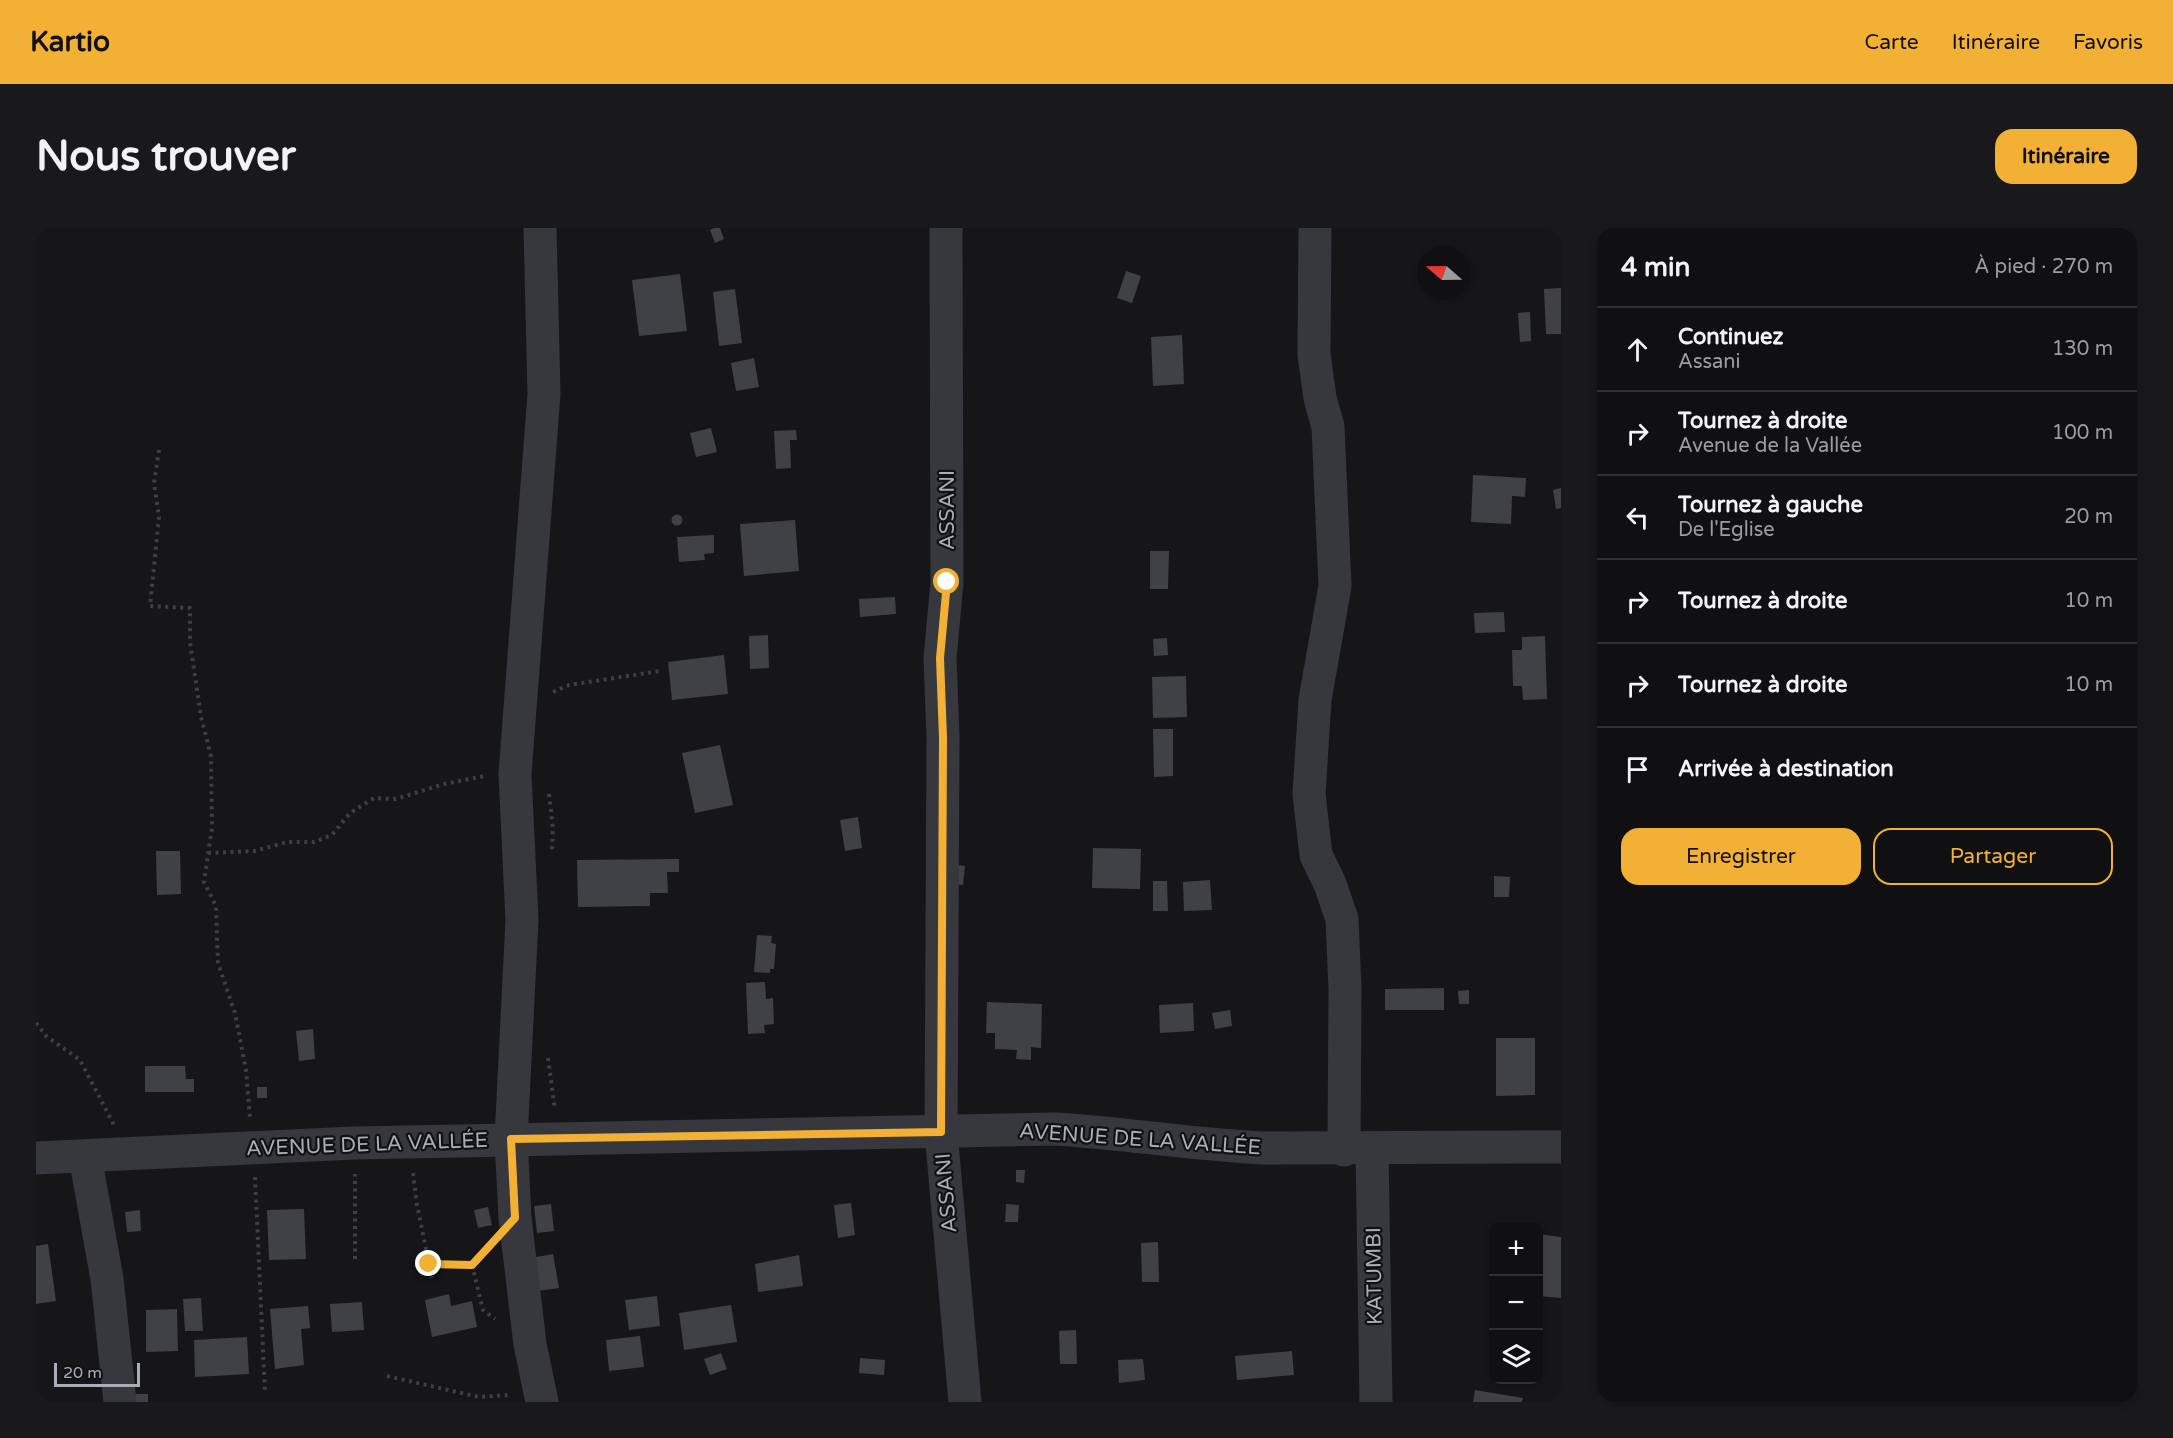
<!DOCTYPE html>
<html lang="fr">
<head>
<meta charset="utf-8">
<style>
  body { margin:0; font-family:"Varela Round",sans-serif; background:#19191b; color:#f1f3f6 }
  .controls { position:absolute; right:18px; bottom:18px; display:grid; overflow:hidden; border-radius:12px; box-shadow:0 3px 9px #0003 }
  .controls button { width:54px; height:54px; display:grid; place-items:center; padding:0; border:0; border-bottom:2px solid #303032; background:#101012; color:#f1f3f6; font:30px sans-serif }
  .compass { position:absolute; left:1381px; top:18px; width:54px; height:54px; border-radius:50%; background:#101012; box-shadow:0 3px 9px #0003; rotate:290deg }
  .scale { position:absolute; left:18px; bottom:15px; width:86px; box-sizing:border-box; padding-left:6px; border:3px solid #a8adb8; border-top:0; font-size:16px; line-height:21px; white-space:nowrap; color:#a8adb8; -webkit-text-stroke:4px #111113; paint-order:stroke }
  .stop { position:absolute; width:18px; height:18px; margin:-14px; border:4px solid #f2b134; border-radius:50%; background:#fff }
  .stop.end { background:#f2b134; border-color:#fff; box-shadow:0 2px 6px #0008 }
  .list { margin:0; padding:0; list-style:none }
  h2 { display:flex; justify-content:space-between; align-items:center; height:78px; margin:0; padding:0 24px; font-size:26px }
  h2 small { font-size:20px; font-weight:400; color:#9c9d9f }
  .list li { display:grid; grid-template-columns:39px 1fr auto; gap:18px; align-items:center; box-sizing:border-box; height:84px; padding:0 24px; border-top:2px solid #303032 }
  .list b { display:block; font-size:22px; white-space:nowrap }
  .list p { margin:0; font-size:20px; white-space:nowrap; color:#9c9d9f }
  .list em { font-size:20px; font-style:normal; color:#9c9d9f }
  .actions { display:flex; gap:12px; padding:18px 24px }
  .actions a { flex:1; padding:14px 0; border:2px solid #f2b134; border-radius:18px; text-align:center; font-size:21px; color:#f2b134 }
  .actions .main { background:#f2b134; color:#111 }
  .icon { flex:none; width:33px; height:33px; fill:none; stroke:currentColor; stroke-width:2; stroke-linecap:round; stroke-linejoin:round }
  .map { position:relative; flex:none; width:1525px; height:1174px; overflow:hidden; border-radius:18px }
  header { display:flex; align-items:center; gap:36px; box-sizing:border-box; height:84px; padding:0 30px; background:#f2b134; color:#111 }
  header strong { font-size:28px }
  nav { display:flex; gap:33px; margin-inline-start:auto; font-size:21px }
  .intro { display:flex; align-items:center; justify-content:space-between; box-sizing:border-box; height:144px; padding:0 36px }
  h1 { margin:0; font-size:42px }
  .button { padding:15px 27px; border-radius:18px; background:#f2b134; color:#111; font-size:21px; font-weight:700 }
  main { display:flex; gap:36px; padding:0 36px }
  aside { flex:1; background:#101012; border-radius:18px; box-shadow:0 3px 9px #0003 }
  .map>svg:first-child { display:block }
</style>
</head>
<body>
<header>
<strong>Kartio</strong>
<nav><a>Carte</a><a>Itinéraire</a><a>Favoris</a></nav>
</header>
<div class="intro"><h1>Nous trouver</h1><a class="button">Itinéraire</a></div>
<main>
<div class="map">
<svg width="1525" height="1174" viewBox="0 0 1525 1174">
  <rect width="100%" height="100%" fill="#161618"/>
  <g fill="#404145">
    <path d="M 678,0 L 684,0 L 688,11 L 679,15 L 674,2 Z"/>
    <path d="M 1090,43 L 1105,48 L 1096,75 L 1081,70 Z"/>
    <path d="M 644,46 L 651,103 L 603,108 L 596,52 Z"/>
    <path d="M 1525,60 L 1525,106 L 1510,106 L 1508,61 Z"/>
    <path d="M 699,61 L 706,115 L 683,118 L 677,64 Z"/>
    <path d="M 1494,84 L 1495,113 L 1484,114 L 1482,85 Z"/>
    <path d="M 1146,107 L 1148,156 L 1117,158 L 1115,109 Z"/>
    <path d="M 718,130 L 723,159 L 700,163 L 695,135 Z"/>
    <path d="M 675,200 L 681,224 L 660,229 L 654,205 Z"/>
    <path d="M 760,202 L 761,212 L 754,212 L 755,240 L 740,241 L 738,203 Z"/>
    <path d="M 1437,247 L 1490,250 L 1489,269 L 1476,268 L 1475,296 L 1435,294 Z"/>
    <path d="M 1525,260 L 1525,280 L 1520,281 L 1517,262 Z"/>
    <circle cx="641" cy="292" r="5.5"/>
    <path d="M 759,292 L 763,343 L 708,348 L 704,296 Z"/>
    <path d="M 678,307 L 678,325 L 668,326 L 669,332 L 643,334 L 641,309 Z"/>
    <path d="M 1114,323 L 1133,323 L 1132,361 L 1114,361 Z"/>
    <path d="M 859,369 L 860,386 L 824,389 L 823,371 Z"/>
    <path d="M 1468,384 L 1469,404 L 1439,405 L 1438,385 Z"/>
    <path d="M 732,407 L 733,440 L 714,441 L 713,408 Z"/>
    <path d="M 1509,408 L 1511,471 L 1487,472 L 1486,458 L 1477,458 L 1476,422 L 1486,422 L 1486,409 Z"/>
    <path d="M 1131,410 L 1132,427 L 1118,428 L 1117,411 Z"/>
    <path d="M 688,427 L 692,466 L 636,472 L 632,434 Z"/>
    <path d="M 1150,448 L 1151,489 L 1117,490 L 1116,449 Z"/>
    <path d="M 1117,501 L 1137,501 L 1137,548 L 1118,549 Z"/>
    <path d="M 684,517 L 697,577 L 659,585 L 646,525 Z"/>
    <path d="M 822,589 L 826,620 L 809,623 L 804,592 Z"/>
    <path d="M 1057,620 L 1105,621 L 1104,661 L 1056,660 Z"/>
    <path d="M 120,623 L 144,623 L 145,666 L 121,667 Z"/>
    <path d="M 643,631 L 643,644 L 631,644 L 632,665 L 614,665 L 614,678 L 542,679 L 541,632 Z"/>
    <path d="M 911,636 L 929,638 L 927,657 L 909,655 Z"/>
    <path d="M 1458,648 L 1474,649 L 1473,669 L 1458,669 Z"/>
    <path d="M 1174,652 L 1176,682 L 1148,683 L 1147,654 Z"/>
    <path d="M 1117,653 L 1131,653 L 1132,683 L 1117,683 Z"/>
    <path d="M 721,707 L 736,708 L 735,715 L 740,716 L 738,741 L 734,741 L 734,745 L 718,744 Z"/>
    <path d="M 729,754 L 730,771 L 737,770 L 738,796 L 728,797 L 729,805 L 712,806 L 710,755 Z"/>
    <path d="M 1408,760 L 1408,782 L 1349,782 L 1349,761 Z"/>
    <path d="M 1433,762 L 1433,776 L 1423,776 L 1422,763 Z"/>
    <path d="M 951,774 L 1006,776 L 1005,820 L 995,819 L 995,832 L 980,831 L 981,822 L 959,821 L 959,805 L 950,805 Z"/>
    <path d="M 1157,775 L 1158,803 L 1124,805 L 1123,777 Z"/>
    <path d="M 1194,782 L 1196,798 L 1179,801 L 1176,785 Z"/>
    <path d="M 277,801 L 279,831 L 263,833 L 260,803 Z"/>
    <path d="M 1460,810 L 1499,810 L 1499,867 L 1460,868 Z"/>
    <path d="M 109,838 L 149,838 L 150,851 L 158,851 L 158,864 L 109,864 Z"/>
    <rect x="221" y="859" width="10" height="11"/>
    <path d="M 980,942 L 989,942 L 988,955 L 980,954 Z"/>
    <path d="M 815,975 L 819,1007 L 802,1010 L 798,977 Z"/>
    <path d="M 515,976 L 518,1003 L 501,1005 L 498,978 Z"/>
    <path d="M 970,976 L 983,977 L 982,994 L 969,994 Z"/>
    <path d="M 452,979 L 456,997 L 442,1000 L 438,982 Z"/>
    <path d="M 268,981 L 270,1031 L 233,1032 L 231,982 Z"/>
    <path d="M 104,982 L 105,1003 L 91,1004 L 89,984 Z"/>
    <path d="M 1502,1006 L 1525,1009 L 1525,1070 L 1502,1068 Z"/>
    <path d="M 1122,1014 L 1123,1054 L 1106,1054 L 1105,1015 Z"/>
    <path d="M 12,1016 L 20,1073 L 0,1076 L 0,1018 Z"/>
    <path d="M 517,1026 L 523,1060 L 502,1063 L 495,1030 Z"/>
    <path d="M 763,1027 L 767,1058 L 722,1064 L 719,1036 Z"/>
    <path d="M 413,1066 L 415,1078 L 436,1073 L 441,1099 L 396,1109 L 389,1072 Z"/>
    <path d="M 621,1068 L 624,1098 L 593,1102 L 589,1072 Z"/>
    <path d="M 165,1070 L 167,1103 L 149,1103 L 147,1071 Z"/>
    <path d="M 326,1074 L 328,1102 L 296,1104 L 294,1076 Z"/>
    <path d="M 695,1077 L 701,1114 L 648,1122 L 643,1085 Z"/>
    <path d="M 272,1078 L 274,1100 L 265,1101 L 268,1137 L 239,1141 L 234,1081 Z"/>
    <path d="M 141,1081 L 142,1123 L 110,1124 L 110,1082 Z"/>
    <path d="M 1040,1102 L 1041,1136 L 1024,1136 L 1023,1103 Z"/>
    <path d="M 604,1108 L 608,1139 L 573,1143 L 570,1112 Z"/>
    <path d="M 211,1109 L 213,1146 L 159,1149 L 158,1112 Z"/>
    <path d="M 1256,1123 L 1258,1147 L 1201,1152 L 1199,1128 Z"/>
    <path d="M 685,1125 L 691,1141 L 674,1147 L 668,1131 Z"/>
    <path d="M 824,1130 L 849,1132 L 848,1147 L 823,1145 Z"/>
    <path d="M 1107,1131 L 1109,1152 L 1083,1155 L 1082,1132 Z"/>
    <path d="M 1439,1162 L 1487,1170 L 1486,1174 L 1437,1174 Z"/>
    <rect x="95" y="1166" width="17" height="8"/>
  </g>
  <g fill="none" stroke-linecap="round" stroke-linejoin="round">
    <g stroke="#3d3f44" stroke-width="4" stroke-dasharray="3 4.5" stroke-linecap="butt">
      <path d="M 123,222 L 118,255 L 123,289 L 114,378 L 154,380 L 154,414 L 165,489 L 175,528 L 176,600 L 168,654 L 180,678 L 182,735 L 199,785 L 210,842 L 214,890"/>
      <path d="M 517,464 L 533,457 L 624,443"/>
      <path d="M 513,566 L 517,601 L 516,622"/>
      <path d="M 172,625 L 219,623 L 251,614 L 278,614 L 296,607 L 314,585 L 338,570 L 360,571 L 408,556 L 449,548"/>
      <path d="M 0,795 L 10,808 L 44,832 L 78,897"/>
      <path d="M 512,830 L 519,882"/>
      <path d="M 377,945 L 381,977 L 396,1050"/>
      <path d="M 219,949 L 229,1164"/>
      <path d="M 319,1031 L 319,946"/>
      <path d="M 393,1036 L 436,1037 L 452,1020"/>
      <path d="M 436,1037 L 447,1082 L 459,1091"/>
      <path d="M 351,1148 L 443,1169 L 474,1167"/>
    </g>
    <g stroke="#37383d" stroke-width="33">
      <path d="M 504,0 L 508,166 L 479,546 L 486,692 L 475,911 L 479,990 L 494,1116 L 506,1174"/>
      <path d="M 910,0 L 911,354 L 904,430 L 907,510 L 905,904 L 929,1174"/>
      <path d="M 1279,0 L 1278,126 L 1284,170 L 1292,199 L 1299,358 L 1279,472 L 1273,566 L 1280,627 L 1294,656 L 1306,691 L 1309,761 L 1308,922"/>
      <path d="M 1336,921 L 1340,1174"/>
      <path d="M 49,928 L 71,1051 L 84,1174"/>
      <path d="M 0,930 L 318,915 L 1019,901 C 1089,905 1158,917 1228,920 L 1525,919"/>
    </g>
  </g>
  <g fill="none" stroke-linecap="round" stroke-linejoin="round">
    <path stroke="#f2b134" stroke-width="8" d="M 393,1036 L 436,1037 L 479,990 L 475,911 L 905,904 L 907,510 L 904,430 L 911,354"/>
  </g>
  <g text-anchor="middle" stroke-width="4.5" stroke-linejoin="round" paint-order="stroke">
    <g font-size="21" fill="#a8adb8" stroke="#111113">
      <text transform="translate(911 282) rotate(-90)" y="7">ASSANI</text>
      <text transform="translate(1104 911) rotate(4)" y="7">AVENUE DE LA VALLÉE</text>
      <text transform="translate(331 916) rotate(-2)" y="7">AVENUE DE LA VALLÉE</text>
      <text transform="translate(910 965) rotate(-95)" y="7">ASSANI</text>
      <text transform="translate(1338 1048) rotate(-91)" y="7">KATUMBI</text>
    </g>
  </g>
</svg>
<div class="controls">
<button>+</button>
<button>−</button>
<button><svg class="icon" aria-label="layers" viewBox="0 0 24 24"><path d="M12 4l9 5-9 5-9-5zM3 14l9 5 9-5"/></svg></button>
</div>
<svg class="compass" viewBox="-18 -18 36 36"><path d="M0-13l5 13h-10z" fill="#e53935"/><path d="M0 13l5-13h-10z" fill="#9c9d9f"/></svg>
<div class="scale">20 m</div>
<div class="stop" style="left:911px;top:354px"></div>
<div class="stop end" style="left:393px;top:1036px"></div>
</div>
<aside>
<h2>4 min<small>À pied · 270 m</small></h2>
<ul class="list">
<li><svg class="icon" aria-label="ahead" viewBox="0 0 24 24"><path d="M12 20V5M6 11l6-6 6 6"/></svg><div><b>Continuez</b><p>Assani</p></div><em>130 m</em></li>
<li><svg class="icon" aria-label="right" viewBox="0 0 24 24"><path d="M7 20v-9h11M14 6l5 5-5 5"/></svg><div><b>Tournez à droite</b><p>Avenue de la Vallée</p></div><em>100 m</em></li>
<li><svg class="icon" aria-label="left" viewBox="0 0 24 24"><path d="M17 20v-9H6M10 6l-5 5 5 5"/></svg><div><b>Tournez à gauche</b><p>De l'Eglise</p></div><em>20 m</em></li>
<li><svg class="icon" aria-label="right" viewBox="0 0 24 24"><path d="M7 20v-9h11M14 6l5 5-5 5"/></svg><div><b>Tournez à droite</b></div><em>10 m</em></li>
<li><svg class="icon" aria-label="right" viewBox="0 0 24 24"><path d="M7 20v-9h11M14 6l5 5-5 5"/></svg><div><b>Tournez à droite</b></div><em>10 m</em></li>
<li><svg class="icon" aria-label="arrive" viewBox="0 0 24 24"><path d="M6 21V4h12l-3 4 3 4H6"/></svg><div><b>Arrivée à destination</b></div></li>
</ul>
<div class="actions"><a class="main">Enregistrer</a><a>Partager</a></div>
</aside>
</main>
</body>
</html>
